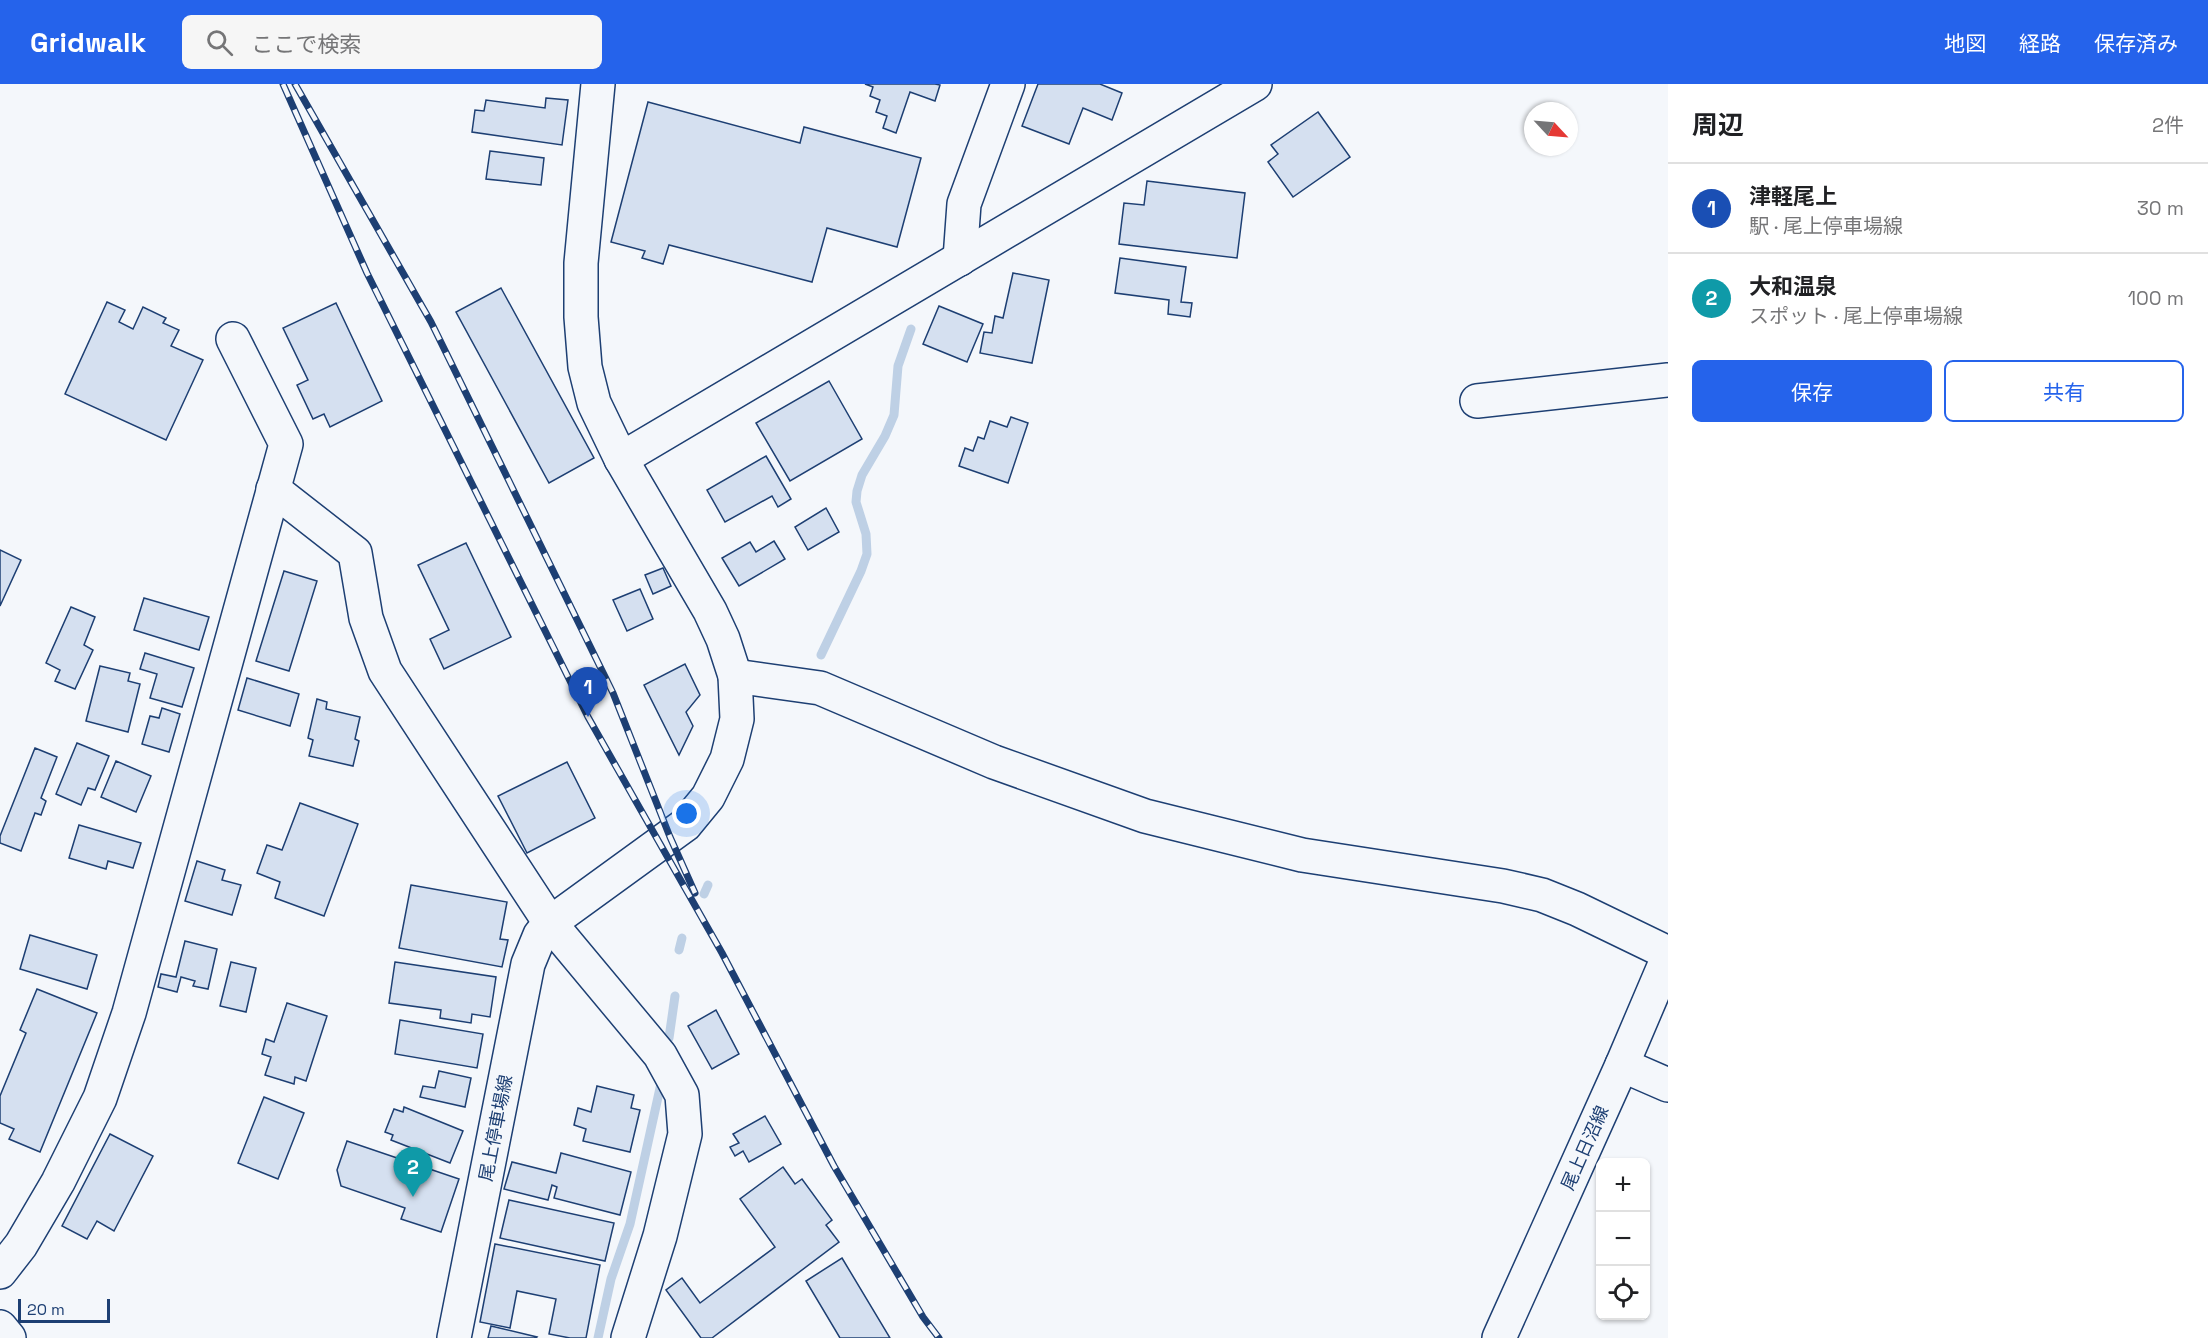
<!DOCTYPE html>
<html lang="ja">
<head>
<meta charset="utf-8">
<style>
  body { margin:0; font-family:"Space Grotesk","Noto Sans JP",sans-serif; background:#f6f6f6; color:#202124 }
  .controls { position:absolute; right:18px; bottom:18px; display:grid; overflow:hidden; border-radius:9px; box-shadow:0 2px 4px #0004 }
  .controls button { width:54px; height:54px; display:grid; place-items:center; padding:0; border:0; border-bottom:2px solid #e0e0e0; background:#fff; color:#202124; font:30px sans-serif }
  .compass { position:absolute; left:1524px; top:18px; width:54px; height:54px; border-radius:50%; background:#fff; box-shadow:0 2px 4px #0004; rotate:116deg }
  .scale { position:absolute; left:18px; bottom:15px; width:92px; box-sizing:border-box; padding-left:6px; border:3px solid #1d3f73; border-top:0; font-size:16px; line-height:21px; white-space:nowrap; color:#1d3f73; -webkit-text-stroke:4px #f4f7fb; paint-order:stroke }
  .you { position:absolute; left:687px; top:730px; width:21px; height:21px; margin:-15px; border:4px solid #fff; border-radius:50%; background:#1a73e8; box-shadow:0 0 0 9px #1a73e833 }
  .badge { display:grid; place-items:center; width:39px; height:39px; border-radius:50%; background:#2563eb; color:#fff; font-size:20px; font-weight:700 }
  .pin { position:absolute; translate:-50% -50px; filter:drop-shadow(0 2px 3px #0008) }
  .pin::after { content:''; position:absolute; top:32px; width:21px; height:18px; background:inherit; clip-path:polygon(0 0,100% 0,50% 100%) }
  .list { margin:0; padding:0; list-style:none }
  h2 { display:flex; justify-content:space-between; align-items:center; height:78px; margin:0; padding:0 24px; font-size:26px }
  h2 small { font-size:20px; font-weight:400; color:#757577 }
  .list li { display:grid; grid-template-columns:39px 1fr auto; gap:18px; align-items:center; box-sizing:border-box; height:90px; padding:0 24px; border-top:2px solid #e0e0e0 }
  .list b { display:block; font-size:22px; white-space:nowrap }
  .list p { margin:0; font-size:20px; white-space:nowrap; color:#757577 }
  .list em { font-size:20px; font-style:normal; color:#757577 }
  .actions { display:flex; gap:12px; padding:18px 24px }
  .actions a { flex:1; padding:14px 0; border:2px solid #2563eb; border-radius:9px; text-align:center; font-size:21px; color:#2563eb }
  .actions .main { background:#2563eb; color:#fff }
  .icon { flex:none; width:33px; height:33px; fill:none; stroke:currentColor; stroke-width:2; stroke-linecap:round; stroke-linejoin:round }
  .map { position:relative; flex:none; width:1668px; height:1254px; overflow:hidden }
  header { display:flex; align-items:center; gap:36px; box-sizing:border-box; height:84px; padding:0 30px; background:#2563eb; color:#fff }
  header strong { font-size:28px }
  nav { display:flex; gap:33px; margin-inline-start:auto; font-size:21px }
  .search { width:420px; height:54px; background:#f6f6f6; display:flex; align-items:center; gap:15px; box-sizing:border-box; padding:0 21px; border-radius:9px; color:#757577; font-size:22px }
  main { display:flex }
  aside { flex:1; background:#fff }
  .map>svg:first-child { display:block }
</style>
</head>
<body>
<header>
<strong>Gridwalk</strong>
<div class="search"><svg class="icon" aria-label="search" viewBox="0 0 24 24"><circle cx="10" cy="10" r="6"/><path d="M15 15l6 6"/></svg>ここで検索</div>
<nav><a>地図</a><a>経路</a><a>保存済み</a></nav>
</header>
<main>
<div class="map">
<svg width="1668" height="1254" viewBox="0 0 1668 1254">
  <rect width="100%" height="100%" fill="#f4f7fb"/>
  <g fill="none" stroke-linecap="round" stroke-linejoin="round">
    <g stroke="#bed0e5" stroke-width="9">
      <path d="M 821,571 L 861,487 L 867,470 L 866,450 L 856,418 L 857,407 L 862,391 L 885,352 L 894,331 L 898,282 L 911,245"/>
      <path d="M 704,810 L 708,801"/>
      <path d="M 679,866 L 682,854"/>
      <path d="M 669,954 L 675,912"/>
      <path d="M 598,1254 L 611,1195 L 630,1140 L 662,995"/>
    </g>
  </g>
  <g fill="#d5e0f0" stroke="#1d3f73" stroke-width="1.5">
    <path d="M 865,0 L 935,0 L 940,1 L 935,17 L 910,8 L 896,49 L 883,44 L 887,32 L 876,28 L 880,16 L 870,12 L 873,3 Z"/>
    <path d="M 1038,0 L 1100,0 L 1122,9 L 1112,36 L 1083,24 L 1069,60 L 1022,42 Z"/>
    <path d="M 546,14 L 568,16 L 562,61 L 472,48 L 475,26 L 484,27 L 486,16 L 545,24 Z"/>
    <path d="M 648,18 L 800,59 L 804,43 L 921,74 L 897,163 L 827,144 L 812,198 L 669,161 L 663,180 L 642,174 L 645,167 L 611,158 Z"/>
    <path d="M 1318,28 L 1350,73 L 1293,113 L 1268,78 L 1278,70 L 1271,61 Z"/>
    <path d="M 490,67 L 544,74 L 541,101 L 486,95 Z"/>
    <path d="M 1147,97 L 1245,109 L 1237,174 L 1119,160 L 1124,119 L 1144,121 Z"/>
    <path d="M 1120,174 L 1186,183 L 1181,218 L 1192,219 L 1190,233 L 1168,230 L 1169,216 L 1115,209 Z"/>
    <path d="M 1013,189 L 1049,196 L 1032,279 L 980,269 L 984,248 L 992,249 L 995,232 L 1003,234 Z"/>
    <path d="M 501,204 L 594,374 L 549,399 L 456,228 Z"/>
    <path d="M 107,218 L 125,226 L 119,238 L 133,245 L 143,223 L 166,234 L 163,239 L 179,246 L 171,262 L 203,276 L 166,356 L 65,310 Z"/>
    <path d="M 336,219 L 382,317 L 330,343 L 324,330 L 313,335 L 297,301 L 308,296 L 283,244 Z"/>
    <path d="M 939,222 L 983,240 L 967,278 L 923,260 Z"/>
    <path d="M 829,297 L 862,355 L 790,397 L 756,339 Z"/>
    <path d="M 1011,333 L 1028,339 L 1008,399 L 959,382 L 965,364 L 973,367 L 978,353 L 984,355 L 990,337 L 1007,343 Z"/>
    <path d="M 766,372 L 791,415 L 778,423 L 772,412 L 725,438 L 707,406 Z"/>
    <path d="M 826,424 L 839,448 L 808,466 L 795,443 Z"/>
    <path d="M 774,457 L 785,475 L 739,502 L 722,474 L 750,458 L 756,468 Z"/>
    <path d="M 466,459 L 511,553 L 444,585 L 430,555 L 449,546 L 418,481 Z"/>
    <path d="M 0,466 L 21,476 L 0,522 Z"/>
    <path d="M 663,484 L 671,502 L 653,510 L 645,491 Z"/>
    <path d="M 284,487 L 317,497 L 289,587 L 256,577 Z"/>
    <path d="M 640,505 L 653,535 L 627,547 L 613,516 Z"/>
    <path d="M 144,514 L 209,533 L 199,566 L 134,546 Z"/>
    <path d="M 71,523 L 95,533 L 84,561 L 93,566 L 75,605 L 55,597 L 60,586 L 46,579 Z"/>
    <path d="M 145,569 L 194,584 L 182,623 L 150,614 L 157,590 L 140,585 Z"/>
    <path d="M 685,580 L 700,611 L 686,628 L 693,642 L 679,671 L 644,601 Z"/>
    <path d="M 100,582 L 130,589 L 128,597 L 140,600 L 128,648 L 86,637 Z"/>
    <path d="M 247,594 L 299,610 L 290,642 L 238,626 Z"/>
    <path d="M 317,615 L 327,618 L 326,625 L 360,633 L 355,655 L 359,657 L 353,682 L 309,672 L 313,656 L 308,654 Z"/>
    <path d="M 162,624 L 180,630 L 169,668 L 142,660 L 150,632 L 159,634 Z"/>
    <path d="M 77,659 L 109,672 L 95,706 L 88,704 L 81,721 L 56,710 Z"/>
    <path d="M 35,664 L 57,673 L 41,714 L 46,717 L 41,731 L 35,729 L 21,767 L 0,759 L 0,752 Z"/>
    <path d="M 116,677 L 151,692 L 136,728 L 101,713 Z"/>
    <path d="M 567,678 L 595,734 L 527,769 L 498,712 Z"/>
    <path d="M 300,719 L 358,740 L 324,832 L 275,814 L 280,798 L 257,789 L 267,761 L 282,766 Z"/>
    <path d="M 79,741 L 141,759 L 133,784 L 108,777 L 106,785 L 69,774 Z"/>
    <path d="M 197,777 L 225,786 L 222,796 L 241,801 L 232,831 L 185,817 Z"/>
    <path d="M 411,801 L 507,818 L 500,855 L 508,856 L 502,883 L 399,864 Z"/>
    <path d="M 30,851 L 97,871 L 87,905 L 20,885 Z"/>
    <path d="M 185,857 L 217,865 L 208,905 L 193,902 L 195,897 L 181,893 L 177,908 L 158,903 L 161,890 L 176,893 Z"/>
    <path d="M 231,878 L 256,884 L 246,928 L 220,922 Z"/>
    <path d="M 395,878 L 496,893 L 490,933 L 472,930 L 471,939 L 440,934 L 441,926 L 389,919 Z"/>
    <path d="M 37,905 L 97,929 L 40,1068 L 9,1055 L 14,1045 L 0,1039 L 0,1012 L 26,949 L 20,946 Z"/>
    <path d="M 287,919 L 327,932 L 306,997 L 295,993 L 294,1000 L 265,991 L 271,973 L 262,970 L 266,955 L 274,958 Z"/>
    <path d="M 716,926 L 739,970 L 712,985 L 688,942 Z"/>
    <path d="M 400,936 L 483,950 L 477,984 L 395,970 Z"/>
    <path d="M 439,987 L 471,994 L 465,1023 L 420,1013 L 423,1002 L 435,1004 Z"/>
    <path d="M 597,1002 L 634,1011 L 631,1024 L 640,1026 L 630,1068 L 583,1057 L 586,1045 L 574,1041 L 578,1024 L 591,1028 Z"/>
    <path d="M 264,1013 L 304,1029 L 278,1095 L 238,1079 Z"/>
    <path d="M 404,1023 L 463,1047 L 450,1079 L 391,1056 L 393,1051 L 385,1048 L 394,1025 L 403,1028 Z"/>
    <path d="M 765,1032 L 781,1060 L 749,1078 L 743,1067 L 735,1072 L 730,1063 L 739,1059 L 733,1050 Z"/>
    <path d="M 110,1050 L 153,1072 L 114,1147 L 97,1137 L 87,1155 L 62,1142 Z"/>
    <path d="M 347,1057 L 459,1095 L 441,1148 L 401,1135 L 405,1124 L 341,1102 L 337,1086 Z"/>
    <path d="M 561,1069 L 631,1088 L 620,1131 L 554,1114 L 557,1103 L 552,1101 L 548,1116 L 504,1105 L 512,1078 L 556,1089 Z"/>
    <path d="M 783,1083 L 795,1100 L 802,1095 L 832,1136 L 826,1141 L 839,1158 L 712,1254 L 701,1254 L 666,1206 L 682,1194 L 700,1219 L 775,1163 L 740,1115 Z"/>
    <path d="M 509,1116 L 614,1139 L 605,1177 L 500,1154 Z"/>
    <path d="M 495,1160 L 600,1181 L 586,1254 L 570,1254 L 549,1250 L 556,1215 L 517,1207 L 510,1244 L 480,1238 Z"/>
    <path d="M 842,1174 L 890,1254 L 840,1254 L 806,1197 Z"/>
    <path d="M 491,1242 L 537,1253 L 536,1254 L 488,1254 Z"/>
  </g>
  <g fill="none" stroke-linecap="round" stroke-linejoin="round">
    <defs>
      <g id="minor">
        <path d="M 960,175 L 964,120 L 1008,0"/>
        <path d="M 1477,317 L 1668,296"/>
        <path d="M 621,375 L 1255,0"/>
        <path d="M 273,405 L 355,469 L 366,534 L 385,587 L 550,839 L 660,971 L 682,1011 L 685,1050 L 660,1152 L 628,1254"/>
        <path d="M 735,592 L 820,604 L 994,678 L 1145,732 L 1302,771 L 1503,802 L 1542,811 L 1577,825 L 1668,869"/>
        <path d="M 550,839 L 685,741 L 708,713 L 727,675 L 737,635 L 735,592 L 723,555 L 710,527 L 621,375 L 594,319 L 585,283 L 581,233 L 581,179 L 598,0"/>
        <path d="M 1622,981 L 1668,1001"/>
        <path d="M 0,1188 L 21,1161 L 58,1098 L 100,1014 L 129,929 L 286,360 L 233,255"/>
        <path d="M 0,1243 L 9,1254"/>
      </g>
      <g id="major">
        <path d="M 454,1254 L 528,880 L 540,851 L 550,839"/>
        <path d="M 1499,1254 L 1622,981 L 1668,873"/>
      </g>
    </defs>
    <use href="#minor" stroke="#1d3f73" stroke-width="36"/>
    <use href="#major" stroke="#1d3f73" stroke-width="36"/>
    <use href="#minor" stroke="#f4f7fb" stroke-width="33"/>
    <use href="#major" stroke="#f4f7fb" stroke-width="33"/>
    <defs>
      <g id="rail">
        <path d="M 283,0 L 367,189 L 588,633 L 722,869 L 834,1082 L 923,1233 L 939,1254"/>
        <path d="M 295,0 L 431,238 L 613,609 L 670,753 L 695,809"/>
      </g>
    </defs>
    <use href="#rail" stroke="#1d3f73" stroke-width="7"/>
    <use href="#rail" stroke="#f4f7fb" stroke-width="4.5" stroke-dasharray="14" stroke-linecap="butt"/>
  </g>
  <g text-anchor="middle" stroke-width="4.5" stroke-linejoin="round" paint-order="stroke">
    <g font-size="18" fill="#1d3f73" stroke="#f4f7fb">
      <text transform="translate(496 1044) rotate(-79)" y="6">尾上停車場線</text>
      <text transform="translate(1585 1064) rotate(-66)" y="6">尾上日沼線</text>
    </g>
  </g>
</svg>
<div class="controls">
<button>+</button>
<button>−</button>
<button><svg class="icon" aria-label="locate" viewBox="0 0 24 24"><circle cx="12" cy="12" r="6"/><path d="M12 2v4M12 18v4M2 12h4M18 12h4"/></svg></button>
</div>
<svg class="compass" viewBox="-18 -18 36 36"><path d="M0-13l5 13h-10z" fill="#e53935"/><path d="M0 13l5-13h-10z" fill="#757577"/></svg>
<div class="scale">20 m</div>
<div class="you"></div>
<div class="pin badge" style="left:588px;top:633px;background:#1a4fb4">1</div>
<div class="pin badge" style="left:413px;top:1113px;background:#0f9aa8">2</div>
</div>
<aside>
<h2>周辺<small>2件</small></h2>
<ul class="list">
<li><span class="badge" style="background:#1a4fb4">1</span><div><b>津軽尾上</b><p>駅 · 尾上停車場線</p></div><em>30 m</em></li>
<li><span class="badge" style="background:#0f9aa8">2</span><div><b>大和温泉</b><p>スポット · 尾上停車場線</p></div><em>100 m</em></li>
</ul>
<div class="actions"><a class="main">保存</a><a>共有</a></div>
</aside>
</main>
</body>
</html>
